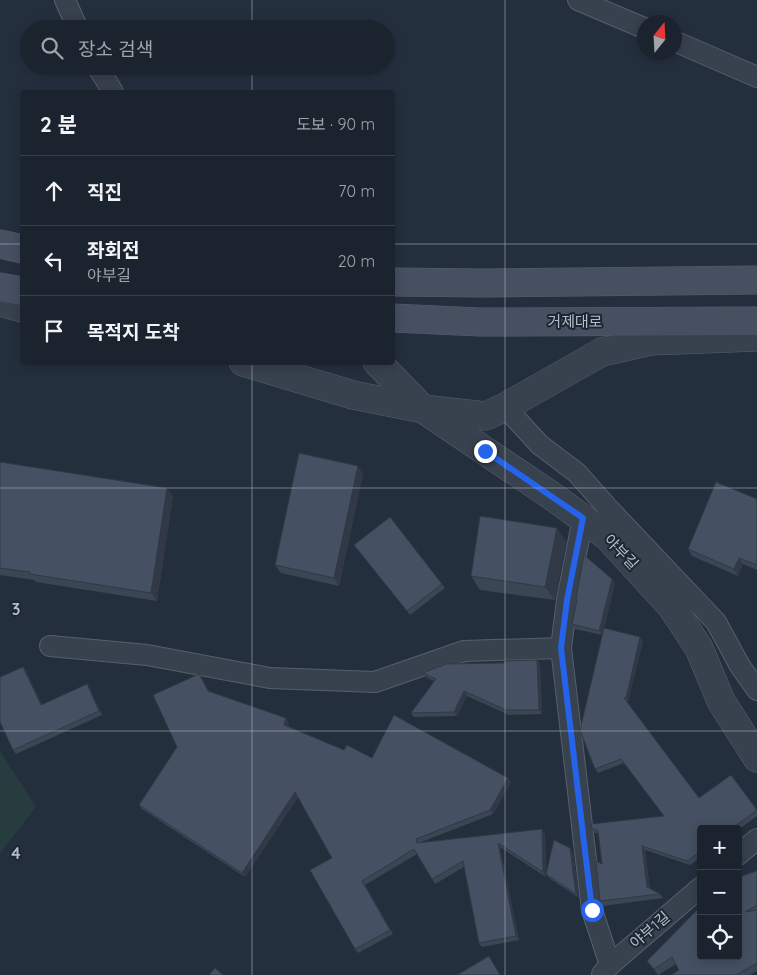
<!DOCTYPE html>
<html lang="ko">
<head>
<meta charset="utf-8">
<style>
  body { margin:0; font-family:Quicksand,"Noto Sans KR",sans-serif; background:#242b36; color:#f1f3f6 }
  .controls { position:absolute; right:15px; bottom:15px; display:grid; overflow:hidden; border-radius:5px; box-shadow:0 2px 12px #0003 }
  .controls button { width:45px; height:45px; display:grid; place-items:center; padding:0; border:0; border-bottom:1px solid #39404a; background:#1b232e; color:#f1f3f6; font:25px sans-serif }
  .compass { position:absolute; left:637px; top:15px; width:45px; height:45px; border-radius:50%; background:#1b232e; box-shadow:0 2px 12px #0003; rotate:18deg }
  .stop { position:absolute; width:15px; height:15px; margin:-11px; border:4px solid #2563eb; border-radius:50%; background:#fff }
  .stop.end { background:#2563eb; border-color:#fff; box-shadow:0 1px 5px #0008 }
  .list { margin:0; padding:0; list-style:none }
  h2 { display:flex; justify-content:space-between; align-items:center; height:65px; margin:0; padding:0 20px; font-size:21px }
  h2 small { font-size:16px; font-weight:400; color:#a0a4aa }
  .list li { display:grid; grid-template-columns:32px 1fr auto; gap:15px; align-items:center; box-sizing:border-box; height:70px; padding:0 20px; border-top:1px solid #39404a }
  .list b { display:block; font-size:19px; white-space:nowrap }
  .list p { margin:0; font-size:16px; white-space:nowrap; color:#a0a4aa }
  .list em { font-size:16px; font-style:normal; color:#a0a4aa }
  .icon { flex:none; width:28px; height:28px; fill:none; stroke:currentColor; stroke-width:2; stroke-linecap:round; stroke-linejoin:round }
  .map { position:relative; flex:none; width:757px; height:975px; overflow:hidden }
  .search { position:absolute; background:#1b232e; box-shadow:0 2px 12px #0003; left:20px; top:20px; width:375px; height:55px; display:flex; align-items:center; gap:12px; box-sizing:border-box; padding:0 18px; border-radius:28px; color:#a0a4aa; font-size:19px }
  .panel { position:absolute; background:#1b232e; box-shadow:0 2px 12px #0003; left:20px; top:90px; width:375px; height:275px; border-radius:5px }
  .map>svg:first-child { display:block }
</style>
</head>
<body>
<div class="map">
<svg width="757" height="975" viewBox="0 0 757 975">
  <rect width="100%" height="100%" fill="#242f3e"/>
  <path fill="#263c3f" d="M 0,751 L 36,807 L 0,853 Z"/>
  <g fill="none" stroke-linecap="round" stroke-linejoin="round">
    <defs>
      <g id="lane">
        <path d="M 65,0 L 78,29"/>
        <path d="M 578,0 L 644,28"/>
        <path d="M 674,41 L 757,77"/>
        <path d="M 97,66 L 113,92"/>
        <path d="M 505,407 L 540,445 L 577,473 L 608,508 L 716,622 L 740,666 L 757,690"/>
        <path d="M 583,518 L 567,600 L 561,648 L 592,910 L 610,965"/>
        <path d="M 50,646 L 147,655 L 270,678 L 375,682 L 464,651 L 561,648"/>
        <path d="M 738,855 L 757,839"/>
        <path d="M 602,974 L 610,965 L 701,887"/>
      </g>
      <g id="street">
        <path d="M 0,302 L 22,308"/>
        <path d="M 243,362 L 353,395 L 423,409 L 486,416 L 505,407 L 602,352 L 651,341 L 757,337"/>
        <path d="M 377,362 L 423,409 L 552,496 L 607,536 L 672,607 L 699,648 L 721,701 L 757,758"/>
      </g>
      <g id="secondary">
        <path d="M 0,244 L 22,249"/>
        <path d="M 392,282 L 483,283 L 757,280"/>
        <path d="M 0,287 L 22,291"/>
        <path d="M 392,318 L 480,322 L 757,321"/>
      </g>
    </defs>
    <use href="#lane" stroke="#565f6c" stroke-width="22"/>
    <use href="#street" stroke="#565f6c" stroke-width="29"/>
    <use href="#secondary" stroke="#565f6c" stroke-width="29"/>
    <use href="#lane" stroke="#38414e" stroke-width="20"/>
    <use href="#street" stroke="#38414e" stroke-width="28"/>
    <use href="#secondary" stroke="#465061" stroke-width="28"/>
  </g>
  <g fill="#3b4654">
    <path d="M 0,462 L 173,496 L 157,601 L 36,582 L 34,580 L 0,575 Z"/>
    <path d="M 363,474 L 339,586 L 281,573 L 275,565 Z"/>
    <path d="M 757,499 L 757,570 L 743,564 L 738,576 L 692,556 L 688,549 Z"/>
    <path d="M 566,541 L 555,600 L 480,590 L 471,576 Z"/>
    <path d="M 357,549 L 442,584 L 445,588 L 410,615 Z"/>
    <path d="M 612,579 L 615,584 L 604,628 L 643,641 L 628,702 L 627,702 L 699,798 L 731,775 L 757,810 L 757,816 L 738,830 L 738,829 L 701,829 L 701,857 L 690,865 L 645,850 L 650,889 L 660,894 L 663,898 L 603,906 L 600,901 L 602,864 L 599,834 L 595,833 L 592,829 L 664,816 L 624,763 L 598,773 L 595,769 L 602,635 L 575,629 L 572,624 Z"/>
    <path d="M 537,660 L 540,664 L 542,714 L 509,715 L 467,696 L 457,716 L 414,717 L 411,713 L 434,681 L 426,677 L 423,673 Z"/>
    <path d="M 23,667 L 26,671 L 42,705 L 87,684 L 90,689 L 102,715 L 16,754 L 13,750 Z"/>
    <path d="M 202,678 L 209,692 L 289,723 L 288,726 L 344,750 L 372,758 L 508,778 L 511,782 L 493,814 L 419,843 L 545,834 L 546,874 L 570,848 L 573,852 L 579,898 L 549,878 L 546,874 L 546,877 L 500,847 L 519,940 L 482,947 L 479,943 L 464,867 L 435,884 L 417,854 L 365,885 L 393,934 L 358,953 L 355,949 L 332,858 L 298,797 L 245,877 L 142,809 L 139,805 L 177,747 Z"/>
    <path d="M 757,871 L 757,971 L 750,975 L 671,975 L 679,970 L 676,964 L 658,975 L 647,961 L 738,877 Z"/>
  </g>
  <g fill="#303945">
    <path d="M 358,466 L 363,474 L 339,586 L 334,578 Z"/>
    <path d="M 167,488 L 173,496 L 157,601 L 151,593 Z"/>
    <path d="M 557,528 L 566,541 L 555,600 L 545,587 Z"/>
    <path d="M 739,558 L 743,564 L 738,576 L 734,569 Z"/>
    <path d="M 612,579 L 615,584 L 602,635 L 599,631 Z"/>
    <path d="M 640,637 L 643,641 L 628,702 L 626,698 Z"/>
    <path d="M 537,660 L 540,664 L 542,714 L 539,710 Z"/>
    <path d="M 23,667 L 26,671 L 44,709 L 41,705 Z"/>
    <path d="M 199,674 L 202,678 L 211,695 L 208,691 Z"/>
    <path d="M 87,684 L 90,689 L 102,715 L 99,711 Z"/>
    <path d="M 464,691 L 467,696 L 457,716 L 454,712 Z"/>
    <path d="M 286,718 L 289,723 L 287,729 L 284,725 Z"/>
    <path d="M 508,778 L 511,782 L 493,814 L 490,810 Z"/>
    <path d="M 295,792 L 298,796 L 245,877 L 242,873 Z"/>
    <path d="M 542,829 L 545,834 L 546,877 L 543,872 Z"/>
    <path d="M 498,843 L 500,847 L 519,940 L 516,936 Z"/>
    <path d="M 642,846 L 645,850 L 650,892 L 647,887 Z"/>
    <path d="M 570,848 L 573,852 L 579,898 L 576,894 Z"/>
  </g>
  <g fill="#455162" stroke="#303945">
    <path d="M 299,453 L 358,466 L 334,578 L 275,565 Z"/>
    <path d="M 0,462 L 167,488 L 151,593 L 30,574 L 30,572 L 0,568 Z"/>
    <path d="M 716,482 L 757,499 L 757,565 L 739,558 L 734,569 L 688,549 Z"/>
    <path d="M 480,516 L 557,528 L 545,587 L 471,576 Z"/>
    <path d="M 390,517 L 442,584 L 407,611 L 354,545 Z"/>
    <path d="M 584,555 L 612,579 L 599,631 L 572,624 L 577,600 L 576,598 Z"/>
    <path d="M 604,628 L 640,637 L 626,698 L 624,698 L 699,798 L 731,775 L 757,810 L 731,829 L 701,829 L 701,851 L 687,861 L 642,846 L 647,887 L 660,894 L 600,901 L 596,861 L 602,864 L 598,831 L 592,829 L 591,824 L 664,816 L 621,759 L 595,769 L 580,730 Z"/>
    <path d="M 537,660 L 539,710 L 506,710 L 464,691 L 454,712 L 411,713 L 436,679 L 423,673 L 446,664 L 504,663 L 504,661 Z"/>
    <path d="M 23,667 L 41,705 L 87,684 L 99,711 L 13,750 L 0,722 L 0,677 Z"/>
    <path d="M 199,674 L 208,691 L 286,718 L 284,725 L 344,750 L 347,745 L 372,758 L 394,715 L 508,778 L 490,810 L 416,839 L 417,843 L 542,829 L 543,872 L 498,843 L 516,936 L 479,943 L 463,861 L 432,879 L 414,849 L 362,881 L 390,930 L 355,949 L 310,870 L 332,858 L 295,792 L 242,873 L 139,805 L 177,747 L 153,695 Z"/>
    <path d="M 554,840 L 570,848 L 576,894 L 546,874 Z"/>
    <path d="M 757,871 L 757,905 L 745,912 L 757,910 L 757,963 L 736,975 L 671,975 L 679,970 L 672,957 L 654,969 L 647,961 L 701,906 L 701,956 L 738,956 L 738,877 Z"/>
    <path d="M 489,956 L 500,975 L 457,975 Z"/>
    <path d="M 215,968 L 223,975 L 209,975 Z"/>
  </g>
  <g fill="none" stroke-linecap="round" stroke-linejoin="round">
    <path stroke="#2563eb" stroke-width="6" d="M 485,451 L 583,518 L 567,600 L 561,648 L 592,910"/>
  </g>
  <path fill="none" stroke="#b4bcc9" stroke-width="1" stroke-opacity="0.55" d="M 252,0 L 252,29M 505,0 L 505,975M 252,66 L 252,92M 0,244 L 22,244M 392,244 L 757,244M 252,362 L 252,975M 0,488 L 757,488M 0,731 L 757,731"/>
  <g text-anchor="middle" stroke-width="4" stroke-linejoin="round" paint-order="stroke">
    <g font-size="15" fill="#b4bcc9" stroke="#1d2633">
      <text x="575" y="327">거제대로</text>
      <text transform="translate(621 552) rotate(46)" y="5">야부길</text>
      <text transform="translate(650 930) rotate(-41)" y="5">야부1길</text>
    </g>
  </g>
  <g font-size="16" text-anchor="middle" font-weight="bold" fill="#b4bcc9" stroke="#1d2633" stroke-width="4" stroke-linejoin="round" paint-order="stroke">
    <text x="16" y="615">3</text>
    <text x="16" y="859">4</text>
  </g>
</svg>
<div class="controls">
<button>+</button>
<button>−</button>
<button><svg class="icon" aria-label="locate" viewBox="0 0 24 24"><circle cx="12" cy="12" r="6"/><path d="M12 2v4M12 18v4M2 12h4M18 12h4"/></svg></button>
</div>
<svg class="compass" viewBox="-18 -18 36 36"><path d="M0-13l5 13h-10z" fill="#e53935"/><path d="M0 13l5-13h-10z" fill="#a0a4aa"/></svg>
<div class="stop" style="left:592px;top:910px"></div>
<div class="stop end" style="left:485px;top:451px"></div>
<div class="search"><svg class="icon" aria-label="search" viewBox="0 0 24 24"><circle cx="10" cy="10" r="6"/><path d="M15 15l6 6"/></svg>장소 검색</div>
<section class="panel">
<h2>2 분<small>도보 · 90 m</small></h2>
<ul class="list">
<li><svg class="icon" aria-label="ahead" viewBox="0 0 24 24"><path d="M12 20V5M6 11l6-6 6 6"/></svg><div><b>직진</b></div><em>70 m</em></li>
<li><svg class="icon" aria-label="left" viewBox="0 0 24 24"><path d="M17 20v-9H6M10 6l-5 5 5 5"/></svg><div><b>좌회전</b><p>야부길</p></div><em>20 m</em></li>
<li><svg class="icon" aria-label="arrive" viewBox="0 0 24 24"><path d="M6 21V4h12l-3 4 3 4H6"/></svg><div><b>목적지 도착</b></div></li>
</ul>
</section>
</div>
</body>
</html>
